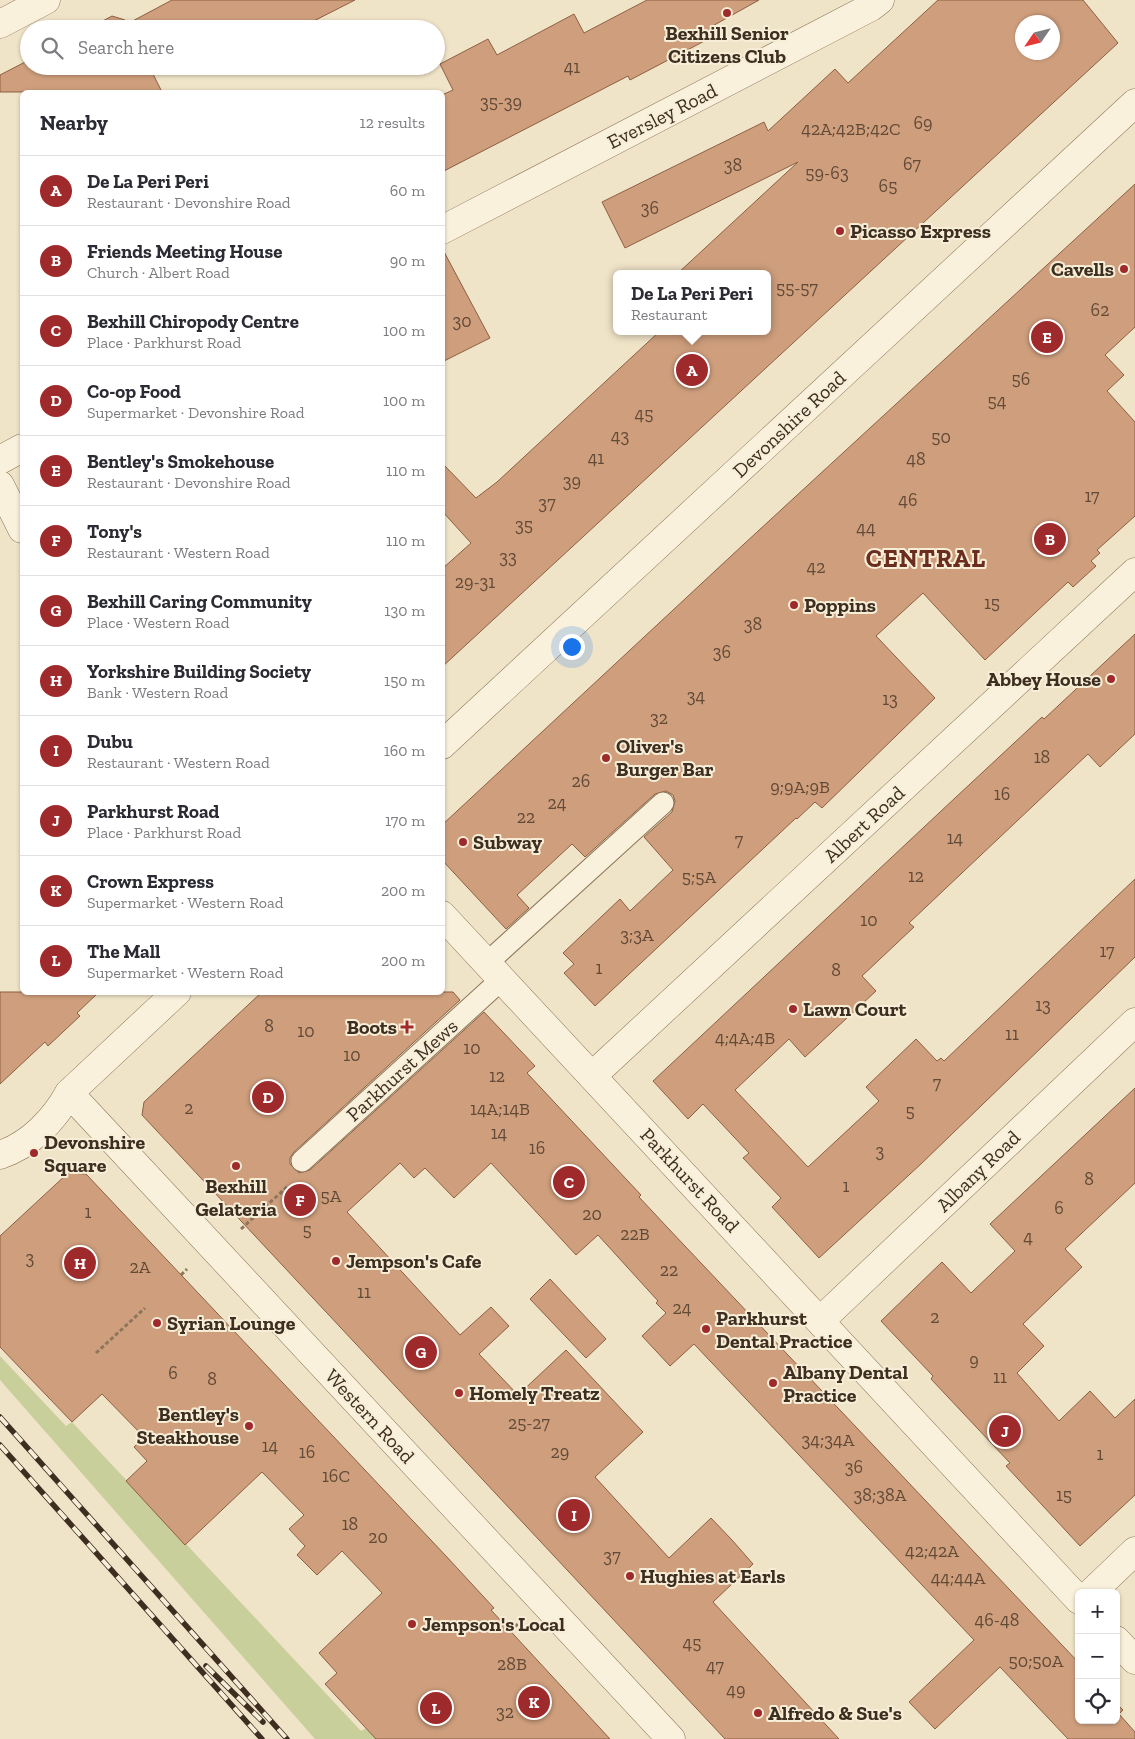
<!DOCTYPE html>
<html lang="en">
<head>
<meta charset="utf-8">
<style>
  body { margin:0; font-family:"Zilla Slab",serif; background:#f7f7f7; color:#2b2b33 }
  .controls { position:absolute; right:15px; bottom:15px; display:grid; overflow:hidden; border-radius:8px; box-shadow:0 1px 4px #0004 }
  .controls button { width:45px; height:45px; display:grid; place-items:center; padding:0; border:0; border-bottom:1px solid #e1e1e2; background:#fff; color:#2b2b33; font:25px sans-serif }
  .compass { position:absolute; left:1015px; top:15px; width:45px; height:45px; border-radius:50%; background:#fff; box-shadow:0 1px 4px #0004; rotate:235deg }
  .you { position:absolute; left:571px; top:646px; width:18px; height:18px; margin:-12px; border:4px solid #fff; border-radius:50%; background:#1a73e8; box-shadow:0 0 0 8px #1a73e833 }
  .badge { display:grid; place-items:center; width:32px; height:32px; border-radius:50%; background:#9e2a2b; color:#fff; font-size:16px; font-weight:700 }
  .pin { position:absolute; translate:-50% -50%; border:2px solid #fff; box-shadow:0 1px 5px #0006 }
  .popup { position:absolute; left:613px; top:270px; width:158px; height:65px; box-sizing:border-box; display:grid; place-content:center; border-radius:8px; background:#fff; filter:drop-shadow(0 1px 4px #0005); font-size:16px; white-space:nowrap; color:#7c7c81 }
  .popup b { font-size:19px; color:#2b2b33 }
  .popup::after { content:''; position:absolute; left:50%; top:100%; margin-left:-10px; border:10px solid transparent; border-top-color:#fff }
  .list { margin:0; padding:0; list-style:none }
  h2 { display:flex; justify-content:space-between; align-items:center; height:65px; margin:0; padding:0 20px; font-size:21px }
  h2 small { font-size:16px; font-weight:400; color:#7c7c81 }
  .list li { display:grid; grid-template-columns:32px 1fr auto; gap:15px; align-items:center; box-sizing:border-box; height:70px; padding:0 20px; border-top:1px solid #e1e1e2 }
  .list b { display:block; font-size:19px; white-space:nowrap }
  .list p { margin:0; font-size:16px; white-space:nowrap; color:#7c7c81 }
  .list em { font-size:16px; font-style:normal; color:#7c7c81 }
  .icon { flex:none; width:28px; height:28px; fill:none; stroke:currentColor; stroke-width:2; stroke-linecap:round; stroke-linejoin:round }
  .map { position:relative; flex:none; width:1135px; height:1739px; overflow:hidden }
  .search { position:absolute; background:#fff; box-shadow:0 1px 4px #0004; left:20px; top:20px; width:425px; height:55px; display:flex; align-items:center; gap:12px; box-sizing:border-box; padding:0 18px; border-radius:28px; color:#7c7c81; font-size:19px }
  .panel { position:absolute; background:#fff; box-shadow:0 1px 4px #0004; left:20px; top:90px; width:425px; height:905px; border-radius:8px }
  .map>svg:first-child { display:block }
</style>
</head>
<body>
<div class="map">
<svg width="1135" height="1739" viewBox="0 0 1135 1739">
  <rect width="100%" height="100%" fill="#f0e4c8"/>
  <path fill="#c9cf9b" d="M 0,1356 L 66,1426 L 72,1422 L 361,1731 L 366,1728 L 376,1739 L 315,1739 L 0,1380 Z"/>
  <g fill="#cf9f7d" stroke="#8d5f41" fill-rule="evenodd">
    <path d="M 172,0 L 355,0 L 298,29 L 88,29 L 112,16 L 125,20 L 127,24 Z"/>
    <path d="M 647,0 L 759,0 L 709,28 L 714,36 L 630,80 L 628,76 L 442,172 L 442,95 L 453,90 L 440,64 L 488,39 L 497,55 L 574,14 L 584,33 Z"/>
    <path d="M 938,0 L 1083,0 L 1118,43 L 442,667 L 442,569 L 471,543 L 442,511 L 442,463 L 476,498 L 497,482 L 660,331 L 767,331 L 767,274 L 677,274 L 798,162 L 625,248 L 602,202 L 764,122 L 768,131 L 835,69 L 848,83 ZM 1022,22 L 1052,22 L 1052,52 L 1022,52 Z"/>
    <path d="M 29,60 L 29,66 L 149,66 L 162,92 L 0,92 L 0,75 Z"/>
    <path d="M 1135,184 L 1135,327 L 1105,355 L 1124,375 L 1107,391 L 1135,422 L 1135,516 L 1097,550 L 1100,553 L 1091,561 L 1096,566 L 1085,576 L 1073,587 L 1068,582 L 985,660 L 923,593 L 876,636 L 935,698 L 822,808 L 815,802 L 797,819 L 796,818 L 595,1006 L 564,973 L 574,964 L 563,953 L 620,899 L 630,911 L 673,870 L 644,837 L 672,812 L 675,801 L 673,795 L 666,791 L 655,794 L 585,857 L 572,844 L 517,895 L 529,908 L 506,929 L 442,860 L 442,825 L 744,544 Z"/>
    <path d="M 442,248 L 490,338 L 442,362 Z"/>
    <path d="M 1135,634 L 1135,734 L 1100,767 L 1088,754 L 909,923 L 914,927 L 862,976 L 876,991 L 805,1057 L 789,1039 L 735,1090 L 808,1167 L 879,1101 L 866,1087 L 916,1039 L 937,1061 L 941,1058 L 944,1061 L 1135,879 L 1135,957 L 922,1163 L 819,1258 L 772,1207 L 781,1198 L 743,1158 L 749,1153 L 703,1104 L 688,1119 L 653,1081 L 955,798 L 1042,717 L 1044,719 Z"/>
    <path d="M 0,992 L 99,992 L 77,1013 L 80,1016 L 48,1046 L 45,1042 L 0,1084 Z"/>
    <path d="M 262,992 L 453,992 L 460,1000 L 294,1152 L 290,1158 L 290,1164 L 299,1173 L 310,1170 L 484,1012 L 535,1066 L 527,1073 L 641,1195 L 639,1197 L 667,1227 L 1079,1663 L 1079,1720 L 1116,1720 L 1116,1703 L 1123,1710 L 1119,1714 L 1135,1732 L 1135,1739 L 1068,1739 L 1000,1667 L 935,1729 L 909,1702 L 974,1640 L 694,1344 L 670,1366 L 642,1336 L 666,1313 L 656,1303 L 658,1301 L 598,1235 L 576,1255 L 491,1163 L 454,1198 L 425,1168 L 414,1178 L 400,1163 L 347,1212 L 460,1335 L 491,1307 L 509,1326 L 479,1354 L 518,1395 L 566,1350 L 624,1412 L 643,1432 L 595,1477 L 669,1558 L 711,1518 L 732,1540 L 753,1564 L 713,1602 L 839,1739 L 725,1739 L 142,1115 L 144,1102 Z"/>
    <path d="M 1135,1088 L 1135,1183 L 1065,1249 L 1082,1267 L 1023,1324 L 1044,1346 L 1017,1373 L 1059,1421 L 1090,1391 L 1115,1418 L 1135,1399 L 1135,1495 L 1080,1546 L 1006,1466 L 1010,1463 L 931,1379 L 933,1376 L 881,1321 L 942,1262 L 971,1293 L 1015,1251 L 990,1224 Z"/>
    <path d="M 68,1173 L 86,1174 L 446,1556 L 494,1608 L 491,1610 L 610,1739 L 376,1739 L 325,1684 L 337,1673 L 319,1653 L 382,1593 L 342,1551 L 317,1575 L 297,1555 L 305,1546 L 289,1529 L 304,1515 L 262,1472 L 185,1545 L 126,1481 L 147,1461 L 134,1447 L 144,1437 L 102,1394 L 72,1422 L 0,1347 L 0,1236 Z"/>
    <path d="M 550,1279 L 606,1339 L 586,1358 L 530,1299 Z"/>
  </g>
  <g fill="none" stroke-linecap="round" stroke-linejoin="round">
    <defs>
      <g id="service">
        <path d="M 487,963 L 663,803"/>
        <path d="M 302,1161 L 502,979"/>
      </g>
      <g id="minor">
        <path d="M 0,24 L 46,0"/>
        <path d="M 442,230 L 871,7 L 880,0"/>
        <path d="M 0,460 L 22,448"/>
        <path d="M 0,485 L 22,529"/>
        <path d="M 442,745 L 1135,103"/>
        <path d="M 442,915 L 1079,1600"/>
        <path d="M 592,1076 L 1135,572"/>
        <path d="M 69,1093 L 671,1739"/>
        <path d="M 0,1155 C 30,1145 54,1120 69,1093 L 177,992"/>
        <path d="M 820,1321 L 1135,1022"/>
        <path d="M 1091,1593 L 1135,1551"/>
        <path d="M 1116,1640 L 1135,1660"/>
      </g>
    </defs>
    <use href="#service" stroke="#8d765c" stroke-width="23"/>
    <use href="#minor" stroke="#8d765c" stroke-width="29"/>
    <g stroke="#8d765c" stroke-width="3" stroke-dasharray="4 2.5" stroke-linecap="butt">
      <path d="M 241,1229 L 288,1186"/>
      <path d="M 181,1275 L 187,1269"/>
      <path d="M 96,1353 L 145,1308"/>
      <path d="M 510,1631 L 519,1623"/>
    </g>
    <use href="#service" stroke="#faf1dc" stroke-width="21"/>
    <use href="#minor" stroke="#faf1dc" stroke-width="28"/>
    <defs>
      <g id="rail">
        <path d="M 0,1417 L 287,1739"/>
        <path d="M 0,1445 L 262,1739"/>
        <path d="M 206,1666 L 263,1722"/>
      </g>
    </defs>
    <use href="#rail" stroke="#3d2e20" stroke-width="5.5"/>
    <use href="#rail" stroke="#f7eed8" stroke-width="4" stroke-dasharray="11" stroke-linecap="butt"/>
  </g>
  <g fill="#9e2a2b" stroke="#f7eed8" stroke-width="2">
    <circle cx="727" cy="13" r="5"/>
    <circle cx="840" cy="231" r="5"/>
    <circle cx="1124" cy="269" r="5"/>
    <circle cx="794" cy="605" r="5"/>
    <circle cx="1111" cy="679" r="5"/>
    <circle cx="606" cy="758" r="5"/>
    <circle cx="463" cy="842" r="5"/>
    <circle cx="793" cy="1009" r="5"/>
    <path d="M404.5 1019.5h5v5h5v5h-5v5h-5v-5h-5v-5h5z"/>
    <circle cx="34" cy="1153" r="5"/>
    <circle cx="236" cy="1166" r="5"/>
    <circle cx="336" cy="1261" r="5"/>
    <circle cx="157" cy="1323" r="5"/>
    <circle cx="706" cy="1329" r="5"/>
    <circle cx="773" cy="1383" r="5"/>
    <circle cx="459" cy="1393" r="5"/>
    <circle cx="249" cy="1426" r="5"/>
    <circle cx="630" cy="1576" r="5"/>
    <circle cx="412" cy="1624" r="5"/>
    <circle cx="758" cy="1713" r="5"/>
  </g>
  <g text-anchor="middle" stroke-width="4" stroke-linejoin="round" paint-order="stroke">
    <g font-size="18" fill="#624a37">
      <text x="572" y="73">41</text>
      <text x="501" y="108">35-39</text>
      <text x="923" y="129">69</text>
      <text x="851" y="135">42A;42B;42C</text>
      <text x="912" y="170">67</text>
      <text x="733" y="171">38</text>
      <text x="827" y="179">59-63</text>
      <text x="888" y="192">65</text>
      <text x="650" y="214">36</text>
      <text x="797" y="294">55-57</text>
      <text x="1100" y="316">62</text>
      <text x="462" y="327">30</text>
      <text x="1021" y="385">56</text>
      <text x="997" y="407">54</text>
      <text x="644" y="420">45</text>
      <text x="620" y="442">43</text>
      <text x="941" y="443">50</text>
      <text x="596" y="464">41</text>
      <text x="916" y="465">48</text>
      <text x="572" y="487">39</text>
      <text x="1092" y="502">17</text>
      <text x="908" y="506">46</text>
      <text x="547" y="509">37</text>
      <text x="524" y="531">35</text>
      <text x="866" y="534">44</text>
      <text x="508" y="563">33</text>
      <text x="816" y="573">42</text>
      <text x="475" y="588">29-31</text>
      <text x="992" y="609">15</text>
      <text x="753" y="630">38</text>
      <text x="722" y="658">36</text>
      <text x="696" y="702">34</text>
      <text x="890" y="705">13</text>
      <text x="659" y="724">32</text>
      <text x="1042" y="763">18</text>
      <text x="581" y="787">26</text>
      <text x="800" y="793">9;9A;9B</text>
      <text x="1002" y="800">16</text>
      <text x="557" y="809">24</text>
      <text x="526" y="823">22</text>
      <text x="955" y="844">14</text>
      <text x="739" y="846">7</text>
      <text x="916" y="882">12</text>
      <text x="699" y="883">5;5A</text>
      <text x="869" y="926">10</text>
      <text x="637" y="941">3;3A</text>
      <text x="1107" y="957">17</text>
      <text x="599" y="974">1</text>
      <text x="836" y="976">8</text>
      <text x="1043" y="1011">13</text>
      <text x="269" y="1032">8</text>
      <text x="306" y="1037">10</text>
      <text x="1012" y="1040">11</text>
      <text x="745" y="1044">4;4A;4B</text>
      <text x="472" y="1054">10</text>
      <text x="352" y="1061">10</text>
      <text x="497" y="1082">12</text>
      <text x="937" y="1089">7</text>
      <text x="189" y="1114">2</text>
      <text x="500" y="1115">14A;14B</text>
      <text x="910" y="1117">5</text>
      <text x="499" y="1139">14</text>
      <text x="537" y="1154">16</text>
      <text x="880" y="1157">3</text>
      <text x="1089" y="1185">8</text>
      <text x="846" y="1192">1</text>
      <text x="331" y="1202">5A</text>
      <text x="1059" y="1214">6</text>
      <text x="88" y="1218">1</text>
      <text x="592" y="1220">20</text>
      <text x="307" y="1236">5</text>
      <text x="635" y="1240">22B</text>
      <text x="1028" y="1243">4</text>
      <text x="30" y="1264">3</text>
      <text x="140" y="1273">2A</text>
      <text x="669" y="1276">22</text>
      <text x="364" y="1298">11</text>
      <text x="682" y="1314">24</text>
      <text x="935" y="1323">2</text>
      <text x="974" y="1366">9</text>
      <text x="173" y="1379">6</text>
      <text x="1000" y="1383">11</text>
      <text x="212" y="1385">8</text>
      <text x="529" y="1429">25-27</text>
      <text x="828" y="1446">34;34A</text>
      <text x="270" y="1452">14</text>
      <text x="307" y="1458">16</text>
      <text x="560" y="1458">29</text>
      <text x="1100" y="1460">1</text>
      <text x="854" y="1473">36</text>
      <text x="336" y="1482">16C</text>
      <text x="880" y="1501">38;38A</text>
      <text x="1064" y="1501">15</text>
      <text x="350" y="1530">18</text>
      <text x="378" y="1543">20</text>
      <text x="932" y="1557">42;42A</text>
      <text x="612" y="1562">37</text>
      <text x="958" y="1584">44;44A</text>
      <text x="997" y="1626">46-48</text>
      <text x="692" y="1649">45</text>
      <text x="1036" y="1667">50;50A</text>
      <text x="512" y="1670">28B</text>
      <text x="715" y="1672">47</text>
      <text x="736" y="1696">49</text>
      <text x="505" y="1718">32</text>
    </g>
    <g font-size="20" font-weight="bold" fill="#3d2e20" stroke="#f7eed8" text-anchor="start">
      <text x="727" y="40" text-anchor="middle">Bexhill Senior<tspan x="727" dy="23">Citizens Club</tspan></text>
      <text x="850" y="238">Picasso Express</text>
      <text x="1114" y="276" text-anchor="end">Cavells</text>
      <text x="804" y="612">Poppins</text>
      <text x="1101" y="686" text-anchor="end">Abbey House</text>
      <text x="616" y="753">Oliver's<tspan x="616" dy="23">Burger Bar</tspan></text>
      <text x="473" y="849">Subway</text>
      <text x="803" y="1016">Lawn Court</text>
      <text x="397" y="1034" text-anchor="end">Boots</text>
      <text x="44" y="1149">Devonshire<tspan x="44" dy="23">Square</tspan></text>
      <text x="236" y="1193" text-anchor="middle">Bexhill<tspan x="236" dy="23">Gelateria</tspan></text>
      <text x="346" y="1268">Jempson's Cafe</text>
      <text x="716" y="1325">Parkhurst<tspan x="716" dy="23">Dental Practice</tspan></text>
      <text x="167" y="1330">Syrian Lounge</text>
      <text x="783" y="1379">Albany Dental<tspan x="783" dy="23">Practice</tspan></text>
      <text x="469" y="1400">Homely Treatz</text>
      <text x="239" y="1421" text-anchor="end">Bentley's<tspan x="239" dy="23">Steakhouse</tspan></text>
      <text x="640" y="1583">Hughies at Earls</text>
      <text x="422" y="1631">Jempson's Local</text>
      <text x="768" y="1720">Alfredo &amp; Sue's</text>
    </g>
    <g font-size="20" fill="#3d2e20" stroke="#f7eed8">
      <text transform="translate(662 116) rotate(-27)" y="7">Eversley Road</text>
      <text transform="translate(789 424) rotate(-43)" y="7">Devonshire Road</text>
      <text transform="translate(864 824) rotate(-43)" y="7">Albert Road</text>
      <text transform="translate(402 1070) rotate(-42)" y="7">Parkhurst Mews</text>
      <text transform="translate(978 1171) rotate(-44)" y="7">Albany Road</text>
      <text transform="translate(690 1180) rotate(47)" y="7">Parkhurst Road</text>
      <text transform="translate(370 1416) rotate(47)" y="7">Western Road</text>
    </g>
    <g font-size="25" font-weight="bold" letter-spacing="1" fill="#6b2e1e" stroke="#f7eed8">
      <text x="926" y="567">CENTRAL</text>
    </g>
  </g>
</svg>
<div class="controls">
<button>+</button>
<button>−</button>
<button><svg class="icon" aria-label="locate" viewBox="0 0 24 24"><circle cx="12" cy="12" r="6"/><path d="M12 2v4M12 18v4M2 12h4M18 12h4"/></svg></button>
</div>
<svg class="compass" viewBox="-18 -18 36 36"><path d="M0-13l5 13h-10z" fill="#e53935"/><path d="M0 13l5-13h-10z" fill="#7c7c81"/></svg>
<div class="you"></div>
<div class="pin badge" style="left:692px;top:370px">A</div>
<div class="popup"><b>De La Peri Peri</b>Restaurant</div>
<div class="pin badge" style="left:1050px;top:539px">B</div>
<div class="pin badge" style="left:569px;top:1182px">C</div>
<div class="pin badge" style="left:268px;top:1097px">D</div>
<div class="pin badge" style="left:1047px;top:337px">E</div>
<div class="pin badge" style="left:300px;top:1200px">F</div>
<div class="pin badge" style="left:421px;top:1352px">G</div>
<div class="pin badge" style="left:80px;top:1263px">H</div>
<div class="pin badge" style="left:574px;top:1515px">I</div>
<div class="pin badge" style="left:1005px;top:1431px">J</div>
<div class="pin badge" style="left:534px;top:1702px">K</div>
<div class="pin badge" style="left:436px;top:1708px">L</div>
<div class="search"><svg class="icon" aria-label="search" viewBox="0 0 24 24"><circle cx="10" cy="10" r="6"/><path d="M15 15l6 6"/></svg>Search here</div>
<section class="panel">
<h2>Nearby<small>12 results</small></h2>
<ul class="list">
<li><span class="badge">A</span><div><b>De La Peri Peri</b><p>Restaurant · Devonshire Road</p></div><em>60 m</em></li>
<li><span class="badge">B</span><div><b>Friends Meeting House</b><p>Church · Albert Road</p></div><em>90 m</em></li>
<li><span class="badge">C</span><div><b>Bexhill Chiropody Centre</b><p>Place · Parkhurst Road</p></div><em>100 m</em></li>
<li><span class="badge">D</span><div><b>Co-op Food</b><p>Supermarket · Devonshire Road</p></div><em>100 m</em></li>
<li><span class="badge">E</span><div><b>Bentley's Smokehouse</b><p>Restaurant · Devonshire Road</p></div><em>110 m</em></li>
<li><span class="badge">F</span><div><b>Tony's</b><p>Restaurant · Western Road</p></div><em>110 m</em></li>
<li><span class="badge">G</span><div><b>Bexhill Caring Community</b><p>Place · Western Road</p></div><em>130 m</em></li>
<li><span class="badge">H</span><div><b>Yorkshire Building Society</b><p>Bank · Western Road</p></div><em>150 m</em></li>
<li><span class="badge">I</span><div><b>Dubu</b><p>Restaurant · Western Road</p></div><em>160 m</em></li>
<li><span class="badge">J</span><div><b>Parkhurst Road</b><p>Place · Parkhurst Road</p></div><em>170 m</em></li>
<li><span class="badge">K</span><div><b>Crown Express</b><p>Supermarket · Western Road</p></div><em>200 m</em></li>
<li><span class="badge">L</span><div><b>The Mall</b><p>Supermarket · Western Road</p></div><em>200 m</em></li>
</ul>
</section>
</div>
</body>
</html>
